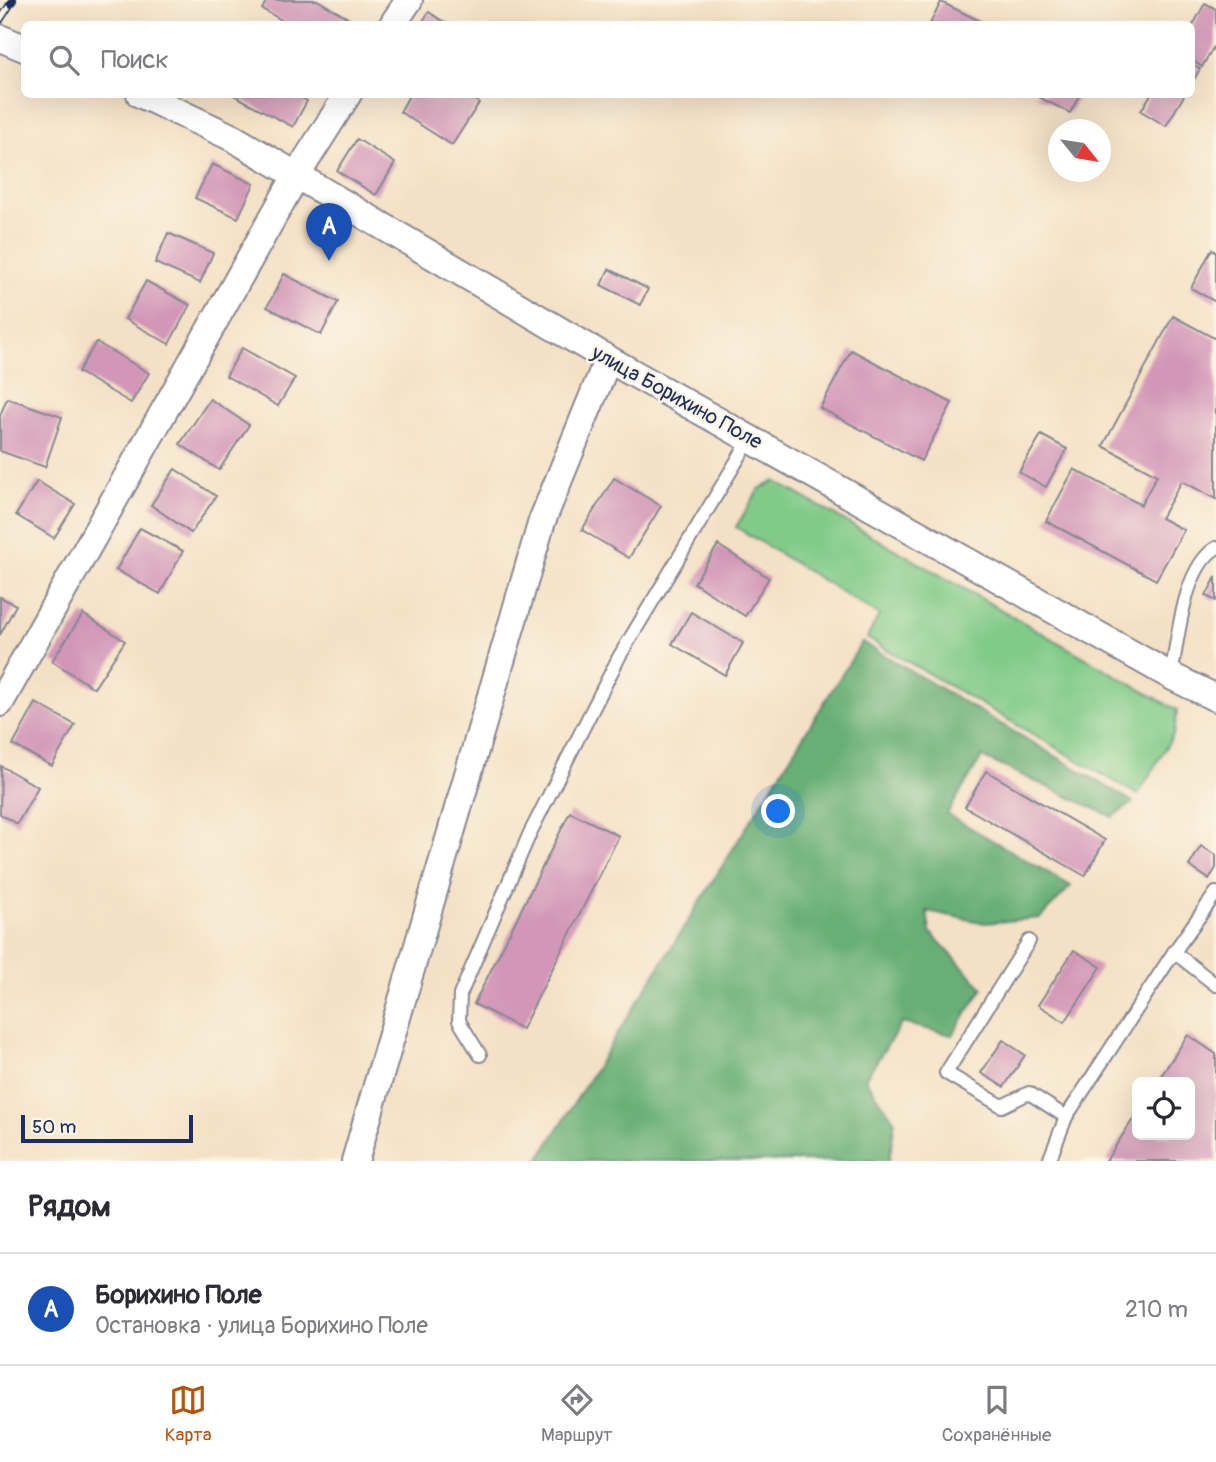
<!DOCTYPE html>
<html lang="ru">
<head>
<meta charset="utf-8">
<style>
  body { margin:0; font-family:Pangolin,sans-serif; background:#f7f7f7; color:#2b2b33 }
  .controls { position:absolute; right:21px; bottom:21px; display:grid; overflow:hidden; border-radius:10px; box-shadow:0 7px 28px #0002 }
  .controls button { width:63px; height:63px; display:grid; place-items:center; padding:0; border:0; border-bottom:2px solid #e1e1e2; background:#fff; color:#2b2b33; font:35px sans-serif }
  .compass { position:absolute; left:1048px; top:119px; width:63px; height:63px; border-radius:50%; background:#fff; box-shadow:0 7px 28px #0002; rotate:120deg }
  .scale { position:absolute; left:21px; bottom:18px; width:172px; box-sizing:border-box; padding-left:7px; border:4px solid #1b2f5e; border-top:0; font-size:19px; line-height:24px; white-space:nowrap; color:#1b2f5e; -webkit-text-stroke:5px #fcf5e5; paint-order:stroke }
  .you { position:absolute; left:779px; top:812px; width:24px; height:24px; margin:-18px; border:5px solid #fff; border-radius:50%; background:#1a73e8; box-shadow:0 0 0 10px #1a73e833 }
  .badge { display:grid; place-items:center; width:46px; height:46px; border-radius:50%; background:#b45309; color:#fff; font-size:23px; font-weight:700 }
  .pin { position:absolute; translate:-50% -58px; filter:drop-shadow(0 2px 4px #0008) }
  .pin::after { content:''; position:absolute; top:37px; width:24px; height:21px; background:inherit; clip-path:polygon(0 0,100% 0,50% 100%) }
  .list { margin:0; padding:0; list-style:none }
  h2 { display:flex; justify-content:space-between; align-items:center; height:91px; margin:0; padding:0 28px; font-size:30px }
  h2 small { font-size:23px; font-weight:400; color:#7c7c81 }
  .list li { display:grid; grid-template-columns:46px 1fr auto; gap:21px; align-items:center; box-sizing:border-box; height:112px; padding:0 28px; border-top:2px solid #e1e1e2 }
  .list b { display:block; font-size:26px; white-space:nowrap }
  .list p { margin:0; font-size:23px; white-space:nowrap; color:#7c7c81 }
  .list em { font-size:23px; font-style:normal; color:#7c7c81 }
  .icon { flex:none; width:38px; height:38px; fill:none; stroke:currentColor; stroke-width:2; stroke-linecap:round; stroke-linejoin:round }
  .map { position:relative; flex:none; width:1216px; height:1161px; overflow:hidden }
  .search { position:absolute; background:#fff; box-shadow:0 7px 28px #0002; left:21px; right:21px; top:21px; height:77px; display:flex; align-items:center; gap:18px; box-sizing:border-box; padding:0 24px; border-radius:10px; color:#7c7c81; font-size:26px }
  .sheet { height:203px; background:#fff }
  nav { display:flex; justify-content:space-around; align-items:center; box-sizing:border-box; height:98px; border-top:2px solid #e1e1e2; background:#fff; font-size:19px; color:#7c7c81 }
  nav a { display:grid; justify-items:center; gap:4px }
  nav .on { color:#b45309 }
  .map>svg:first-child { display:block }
</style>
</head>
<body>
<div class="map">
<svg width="1216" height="1161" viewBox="0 0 1216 1161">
  <rect width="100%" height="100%" fill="#fcf5e5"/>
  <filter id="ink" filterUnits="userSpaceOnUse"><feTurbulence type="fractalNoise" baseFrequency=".0143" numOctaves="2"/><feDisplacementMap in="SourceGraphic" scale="14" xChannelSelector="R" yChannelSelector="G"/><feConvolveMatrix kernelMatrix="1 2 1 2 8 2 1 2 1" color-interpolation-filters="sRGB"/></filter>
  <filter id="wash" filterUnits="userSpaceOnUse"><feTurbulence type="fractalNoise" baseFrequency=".00686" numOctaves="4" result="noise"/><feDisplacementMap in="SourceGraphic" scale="28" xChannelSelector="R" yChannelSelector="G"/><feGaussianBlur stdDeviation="1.57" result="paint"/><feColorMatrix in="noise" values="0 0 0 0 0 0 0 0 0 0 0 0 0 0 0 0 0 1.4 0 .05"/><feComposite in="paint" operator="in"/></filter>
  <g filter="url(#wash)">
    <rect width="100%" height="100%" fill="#f4e1c5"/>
    <path fill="#81cb88" stroke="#4e7d73" stroke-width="2" d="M 775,481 L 1177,710 L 1174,733 L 1138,795 L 867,638 L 879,615 L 736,527 L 759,489 Z"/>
    <path fill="#68af74" stroke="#426f69" stroke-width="2" d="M 862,642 L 1133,802 L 1113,817 L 982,757 L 947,814 L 1071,886 L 1040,918 L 985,923 L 927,911 L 930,932 L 983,988 L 952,1035 L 902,1023 L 865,1079 L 895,1121 L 889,1161 L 538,1161 Z"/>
    <g id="blocks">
      <g fill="#d296b7">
        <path d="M 267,0 L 317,0 L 353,21 L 351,24 L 289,24 L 262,9 Z"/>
        <path d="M 941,2 L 986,24 L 930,24 Z"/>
        <path d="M 1205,3 L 1216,9 L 1216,43 L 1202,67 L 1192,60 L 1192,27 Z"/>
        <path d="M 429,12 L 447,24 L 421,24 Z"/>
        <path d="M 1192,64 L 1200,69 L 1192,83 Z"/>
        <path d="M 232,94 L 295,94 L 307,101 L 293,127 Z"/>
        <path d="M 410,94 L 466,94 L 479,103 L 452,145 L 400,112 Z"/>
        <path d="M 1033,94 L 1080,94 L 1070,113 Z"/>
        <path d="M 1151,94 L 1185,94 L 1166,126 L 1141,111 Z"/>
        <path d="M 357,139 L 395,163 L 376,195 L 337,171 Z"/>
        <path d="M 212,164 L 254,184 L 238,218 L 195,198 Z"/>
        <path d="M 168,233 L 213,253 L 200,283 L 155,263 Z"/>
        <path d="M 1212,249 L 1216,252 L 1216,302 L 1191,288 Z"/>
        <path d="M 609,269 L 648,289 L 640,305 L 601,285 Z"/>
        <path d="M 284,274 L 338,302 L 321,335 L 267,307 Z"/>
        <path d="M 146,281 L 190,305 L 169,344 L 125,319 Z"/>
        <path d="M 1173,316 L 1216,339 L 1216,499 L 1182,481 L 1161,518 L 1184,530 L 1156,580 L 1046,521 L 1074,469 L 1141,505 L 1157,475 L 1103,446 Z"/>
        <path d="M 96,342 L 149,373 L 131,403 L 78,372 Z"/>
        <path d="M 242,348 L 295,378 L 278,406 L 226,376 Z"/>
        <path d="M 851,350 L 952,403 L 921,461 L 820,408 Z"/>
        <path d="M 7,398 L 62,417 L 45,467 L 0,451 L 0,416 Z"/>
        <path d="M 210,399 L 249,425 L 219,470 L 180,444 Z"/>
        <path d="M 1041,435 L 1067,449 L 1046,487 L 1019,472 Z"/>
        <path d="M 175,469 L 216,496 L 191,533 L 151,505 Z"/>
        <path d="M 614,478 L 661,506 L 629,558 L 582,530 Z"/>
        <path d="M 37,481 L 75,504 L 54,538 L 16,515 Z"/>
        <path d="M 140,528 L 183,551 L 160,594 L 116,570 Z"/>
        <path d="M 718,545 L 769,578 L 745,616 L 694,583 Z"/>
        <path d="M 1216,577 L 1216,601 L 1206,596 Z"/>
        <path d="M 0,597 L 16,605 L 0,635 Z"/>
        <path d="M 691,612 L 743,643 L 725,675 L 672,644 Z"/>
        <path d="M 83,614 L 125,641 L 94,688 L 52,661 Z"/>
        <path d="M 36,703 L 75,725 L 52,766 L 13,745 Z"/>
        <path d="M 1,766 L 38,787 L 17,824 L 0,814 Z"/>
        <path d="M 986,771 L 1105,840 L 1085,876 L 965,807 Z"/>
        <path d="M 570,812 L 619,836 L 522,1029 L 474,1004 Z"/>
        <path d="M 1201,846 L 1216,855 L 1216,868 L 1209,879 L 1189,866 Z"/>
        <path d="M 1074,950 L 1101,967 L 1065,1022 L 1038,1005 Z"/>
        <path d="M 1188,1035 L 1216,1054 L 1216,1161 L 1106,1161 L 1137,1113 L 1137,1135 L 1190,1135 L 1190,1082 L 1157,1082 Z"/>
        <path d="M 1003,1040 L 1025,1055 L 1004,1087 L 981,1073 Z"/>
      </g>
    </g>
  </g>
  <g filter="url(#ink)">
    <use href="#blocks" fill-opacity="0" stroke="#888892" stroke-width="2"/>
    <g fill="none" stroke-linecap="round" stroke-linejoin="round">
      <defs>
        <g id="lane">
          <path d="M 1171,676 C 1178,640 1183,568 1216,548"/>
          <path d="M 1029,941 L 946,1073 L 1002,1106 L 1029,1093 L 1066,1117"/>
          <path d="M 1174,952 L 1216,985"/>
          <path d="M 480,1055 L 459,1021 L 460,995 L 530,833 L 619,657 L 750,439"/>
          <path d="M 1049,1161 L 1066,1117 L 1174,952 L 1216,893"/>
        </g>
        <g id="street">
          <path d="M 393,24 L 409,0"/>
          <path d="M 0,38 L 24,48"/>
          <path d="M 140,94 L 233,138 L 608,359 L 1171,676 L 1216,698"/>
          <path d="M 0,703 L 296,176 L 348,94"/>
          <path d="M 355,1161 L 542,521 L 608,359"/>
        </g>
      </defs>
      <use href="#lane" stroke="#888892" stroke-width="16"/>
      <use href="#street" stroke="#888892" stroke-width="30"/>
      <use href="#lane" stroke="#fff" stroke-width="12"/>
      <use href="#street" stroke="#fff" stroke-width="26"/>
      <defs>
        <path id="rail" d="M 0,20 L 13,0"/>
      </defs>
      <use href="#rail" stroke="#1b2f5e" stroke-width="8"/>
      <use href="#rail" stroke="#fcf5e5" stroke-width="5" stroke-dasharray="16" stroke-linecap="butt"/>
    </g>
  </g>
  <g text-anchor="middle" stroke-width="5" stroke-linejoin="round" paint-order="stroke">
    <g font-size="21" fill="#1b2f5e" stroke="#fcf5e5">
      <text transform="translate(677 397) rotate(29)" y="7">улица Борихино Поле</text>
    </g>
  </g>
</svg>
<div class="controls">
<button><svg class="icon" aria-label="locate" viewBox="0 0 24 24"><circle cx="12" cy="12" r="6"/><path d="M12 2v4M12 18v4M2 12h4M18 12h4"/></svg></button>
</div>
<svg class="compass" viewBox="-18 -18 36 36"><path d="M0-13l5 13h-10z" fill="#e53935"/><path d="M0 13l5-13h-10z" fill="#7c7c81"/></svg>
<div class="scale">50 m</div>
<div class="you"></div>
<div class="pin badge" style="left:329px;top:261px;background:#1a4fb4">A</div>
<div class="search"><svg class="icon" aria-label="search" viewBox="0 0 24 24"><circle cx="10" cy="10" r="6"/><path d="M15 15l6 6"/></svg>Поиск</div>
</div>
<section class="sheet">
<h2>Рядом<small></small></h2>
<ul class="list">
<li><span class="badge" style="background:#1a4fb4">A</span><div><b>Борихино Поле</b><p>Остановка · улица Борихино Поле</p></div><em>210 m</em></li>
</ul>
</section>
<nav>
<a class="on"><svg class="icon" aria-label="map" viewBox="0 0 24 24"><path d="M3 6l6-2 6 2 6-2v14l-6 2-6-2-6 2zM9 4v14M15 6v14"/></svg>Карта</a>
<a><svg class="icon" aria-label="directions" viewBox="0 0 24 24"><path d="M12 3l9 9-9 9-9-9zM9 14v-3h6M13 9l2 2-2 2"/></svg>Маршрут</a>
<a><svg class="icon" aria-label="saved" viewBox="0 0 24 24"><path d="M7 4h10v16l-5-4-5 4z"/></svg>Сохранённые</a>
</nav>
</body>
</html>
